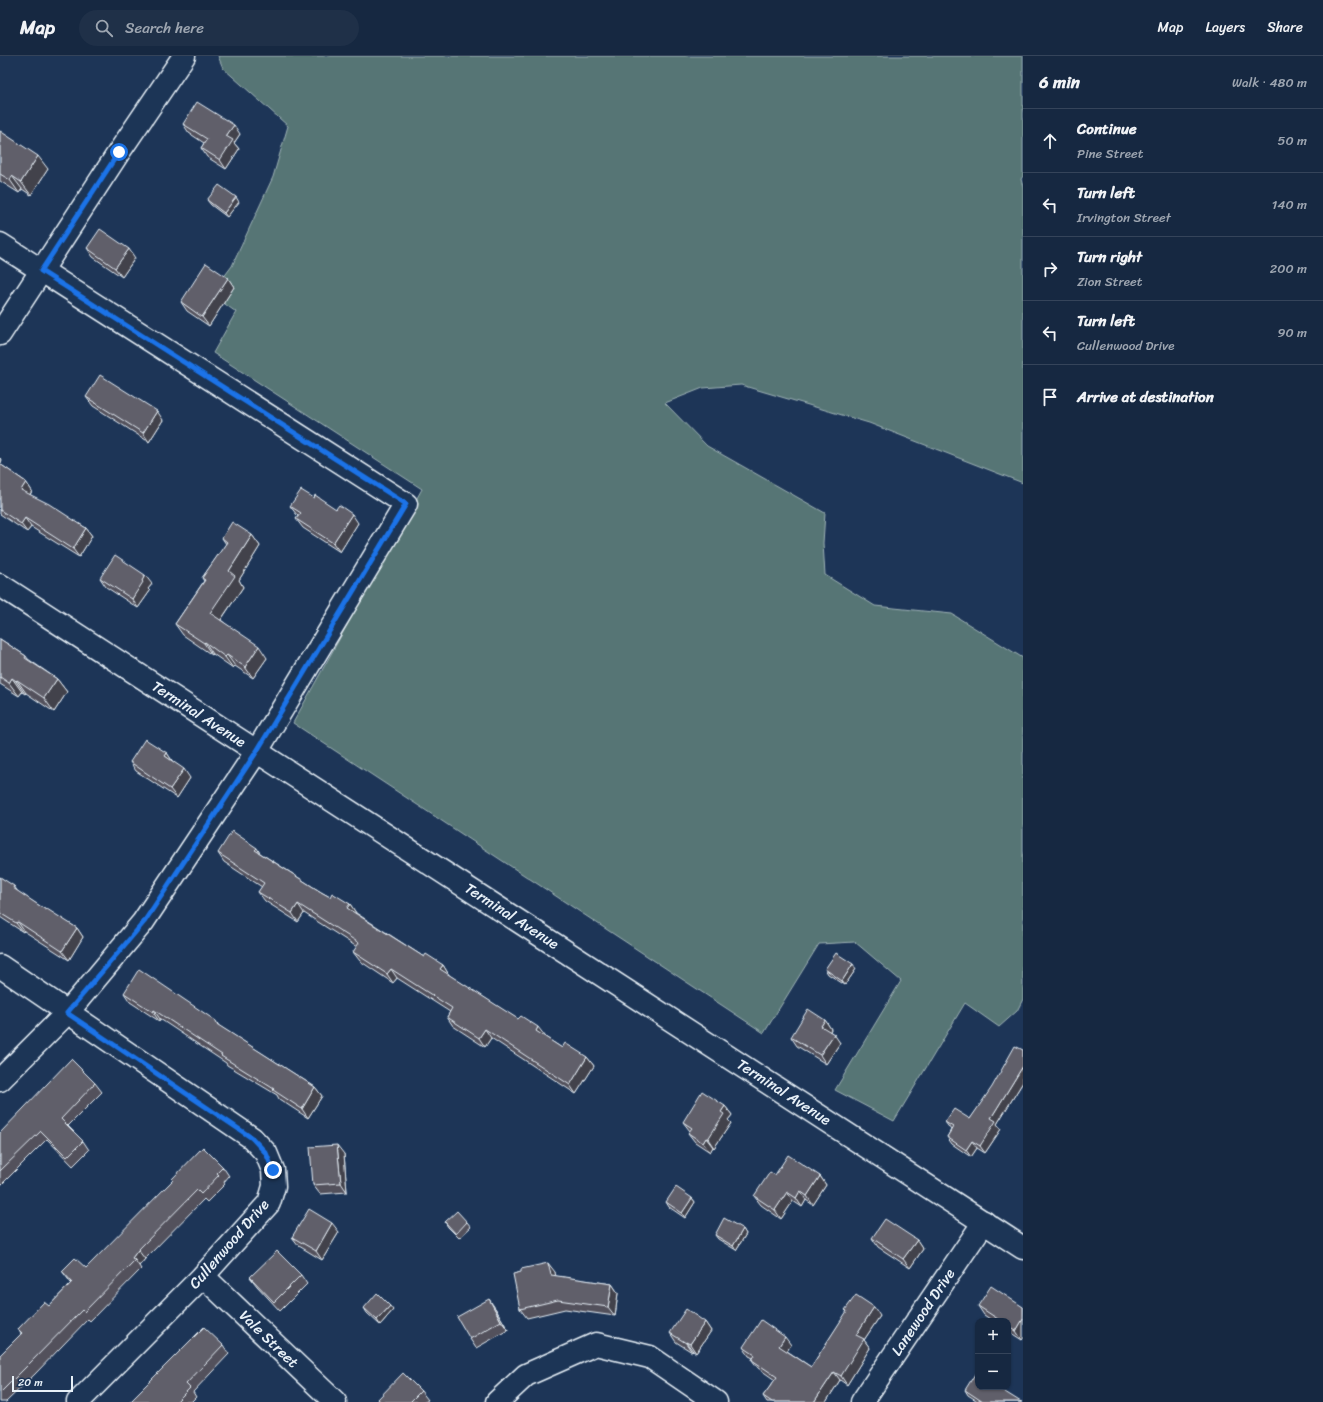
<!DOCTYPE html>
<html lang="en">
<head>
<meta charset="utf-8">
<style>
  body { margin:0; font-family:Sriracha,sans-serif; background:#1f3048; color:#f1f3f6 }
  .controls { position:absolute; right:12px; bottom:12px; display:grid; overflow:hidden; border-radius:8px; box-shadow:0 1px 3px #0004 }
  .controls button { width:36px; height:36px; display:grid; place-items:center; padding:0; border:0; border-bottom:1px solid #35445a; background:#162841; color:#f1f3f6; font:20px sans-serif }
  .scale { position:absolute; left:12px; bottom:10px; width:61px; box-sizing:border-box; padding-left:4px; border:2px solid #e8f1f8; border-top:0; font-size:11px; line-height:14px; white-space:nowrap; color:#e8f1f8; -webkit-text-stroke:3px #1d3557; paint-order:stroke }
  .stop { position:absolute; width:12px; height:12px; margin:-9px; border:3px solid #1a73e8; border-radius:50%; background:#fff }
  .stop.end { background:#1a73e8; border-color:#fff; box-shadow:0 1px 4px #0008 }
  .list { margin:0; padding:0; list-style:none }
  h2 { display:flex; justify-content:space-between; align-items:center; height:52px; margin:0; padding:0 16px; font-size:17px }
  h2 small { font-size:13px; font-weight:400; color:#9ea6b1 }
  .list li { display:grid; grid-template-columns:26px 1fr auto; gap:12px; align-items:center; box-sizing:border-box; height:64px; padding:0 16px; border-top:1px solid #35445a }
  .list b { display:block; font-size:15px; white-space:nowrap }
  .list p { margin:0; font-size:13px; white-space:nowrap; color:#9ea6b1 }
  .list em { font-size:13px; font-style:normal; color:#9ea6b1 }
  .icon { flex:none; width:22px; height:22px; fill:none; stroke:currentColor; stroke-width:2; stroke-linecap:round; stroke-linejoin:round }
  .map { position:relative; flex:none; width:1023px; height:1346px; overflow:hidden }
  header { display:flex; align-items:center; gap:24px; box-sizing:border-box; height:56px; padding:0 20px; background:#162841; border-bottom:1px solid #35445a }
  header strong { font-size:19px }
  nav { display:flex; gap:22px; margin-inline-start:auto; font-size:14px }
  .search { width:280px; height:36px; background:#1f3048; display:flex; align-items:center; gap:10px; box-sizing:border-box; padding:0 14px; border-radius:22px; color:#9ea6b1; font-size:15px }
  main { display:flex }
  aside { flex:1; background:#162841 }
  .map>svg:first-child { display:block }
</style>
</head>
<body>
<header>
<strong>Map</strong>
<div class="search"><svg class="icon" aria-label="search" viewBox="0 0 24 24"><circle cx="10" cy="10" r="6"/><path d="M15 15l6 6"/></svg>Search here</div>
<nav><a>Map</a><a>Layers</a><a>Share</a></nav>
</header>
<main>
<div class="map">
<svg width="1023" height="1346" viewBox="0 0 1023 1346">
  <rect width="100%" height="100%" fill="#1d3557"/>
  <filter id="ink" filterUnits="userSpaceOnUse"><feTurbulence type="fractalNoise" baseFrequency=".025" numOctaves="2"/><feDisplacementMap in="SourceGraphic" scale="8" xChannelSelector="R" yChannelSelector="G"/><feConvolveMatrix kernelMatrix="1 2 1 2 8 2 1 2 1" color-interpolation-filters="sRGB"/></filter>
  <g filter="url(#ink)">
    <path fill="#567574" stroke="#9fb3b6" d="M 218,0 L 1023,0 L 1023,120 L 1021,123 L 1023,131 L 1023,427 L 869,367 L 741,329 L 703,332 L 665,347 L 707,390 L 825,457 L 823,487 L 825,519 L 875,550 L 952,558 L 1023,602 L 1023,943 L 1017,955 L 999,971 L 965,947 L 894,1065 L 835,1034 L 901,925 L 855,886 L 819,888 L 764,977 L 293,667 L 422,433 L 213,297 L 236,256 L 211,238 L 232,210 L 273,121 L 288,70 L 223,12 Z"/>
    <g fill="none" stroke-linecap="round" stroke-linejoin="round">
      <defs>
        <g id="minor">
          <path d="M 0,188 L 406,448 L 257,695 L 143,866 L 67,957 L 0,1024"/>
          <path d="M 0,278 L 119,96 L 184,0"/>
          <path d="M 0,529 L 1023,1192"/>
          <path d="M 0,910 L 252,1082 L 266,1097 L 273,1114 L 274,1130 L 269,1147 L 203,1220 L 78,1346"/>
          <path d="M 203,1220 L 335,1346"/>
          <path d="M 497,1346 L 526,1319 L 596,1288 L 650,1301 L 716,1346"/>
          <path d="M 862,1346 L 984,1166"/>
        </g>
      </defs>
      <use href="#minor" stroke="#e8f1f8" stroke-width="25"/>
      <use href="#minor" stroke="#1d3557" stroke-width="22"/>
    </g>
    <g fill="#53515c" stroke="#e8f1f8">
      <path d="M 183,68 L 240,78 L 234,87 L 239,93 L 226,113 L 207,101 L 201,92 L 204,87 L 189,77 Z"/>
      <path d="M 0,75 L 48,113 L 31,139 L 22,133 L 19,137 L 0,125 Z"/>
      <path d="M 207,144 L 239,146 L 227,161 L 211,149 Z"/>
      <path d="M 87,192 L 135,202 L 122,221 L 93,201 Z"/>
      <path d="M 228,222 L 234,231 L 209,270 L 187,255 L 181,246 Z"/>
      <path d="M 86,341 L 163,364 L 149,386 L 93,350 Z"/>
      <path d="M 0,402 L 2,405 L 0,408 L 26,426 L 32,435 L 30,439 L 86,472 L 92,480 L 79,501 L 31,471 L 27,476 L 0,458 Z"/>
      <path d="M 290,450 L 358,467 L 340,496 L 303,472 L 296,463 L 298,460 L 297,459 Z"/>
      <path d="M 252,479 L 260,490 L 239,524 L 243,531 L 221,564 L 267,602 L 253,622 L 235,610 L 233,612 L 213,598 L 212,599 L 183,579 L 175,568 L 204,525 L 202,522 L 226,488 L 222,482 Z"/>
      <path d="M 100,522 L 152,528 L 148,533 L 150,535 L 138,552 L 106,531 Z"/>
      <path d="M 0,583 L 26,600 L 28,603 L 57,623 L 67,636 L 54,656 L 26,637 L 25,638 L 22,636 L 19,640 L 0,628 Z"/>
      <path d="M 167,697 L 173,706 L 190,722 L 177,742 L 136,715 L 130,706 Z"/>
      <path d="M 257,792 L 260,797 L 321,836 L 330,841 L 350,848 L 356,857 L 424,901 L 443,909 L 449,919 L 562,992 L 587,1001 L 594,1010 L 576,1038 L 491,982 L 485,991 L 453,970 L 447,961 L 450,956 L 397,922 L 393,927 L 360,905 L 353,896 L 357,891 L 304,857 L 298,866 L 265,845 L 258,836 L 262,831 L 224,806 L 218,797 Z"/>
      <path d="M 0,821 L 18,836 L 46,854 L 77,872 L 83,881 L 69,904 L 24,875 L 23,876 L 0,861 Z"/>
      <path d="M 825,913 L 856,913 L 845,929 L 828,918 Z"/>
      <path d="M 124,937 L 216,965 L 219,970 L 315,1031 L 322,1040 L 308,1062 L 279,1043 L 277,1039 L 227,1009 L 226,1007 L 160,963 L 159,965 L 130,946 Z"/>
      <path d="M 825,964 L 831,973 L 830,975 L 840,987 L 826,1008 L 797,990 L 791,981 Z"/>
      <path d="M 1023,994 L 1023,1026 L 997,1068 L 1001,1073 L 985,1097 L 977,1092 L 971,1101 L 952,1088 L 947,1081 L 951,1074 L 945,1066 L 970,1063 Z"/>
      <path d="M 95,1027 L 102,1036 L 68,1070 L 83,1085 L 89,1094 L 73,1110 L 47,1083 L 0,1130 L 0,1077 Z"/>
      <path d="M 725,1050 L 732,1059 L 728,1064 L 731,1067 L 714,1092 L 713,1091 L 710,1096 L 695,1086 L 688,1077 L 690,1075 L 683,1066 Z"/>
      <path d="M 344,1098 L 347,1136 L 320,1138 L 313,1129 Z"/>
      <path d="M 223,1111 L 229,1120 L 224,1126 L 225,1128 L 207,1146 L 204,1143 L 145,1203 L 139,1210 L 141,1213 L 90,1265 L 88,1263 L 35,1318 L 6,1346 L 0,1346 L 0,1299 L 21,1278 L 18,1273 L 49,1250 L 71,1227 L 62,1215 L 86,1212 Z"/>
      <path d="M 775,1119 L 820,1120 L 826,1129 L 813,1149 L 806,1144 L 802,1151 L 793,1145 L 781,1163 L 761,1149 L 754,1140 Z"/>
      <path d="M 692,1142 L 695,1146 L 685,1162 L 669,1151 L 666,1146 Z"/>
      <path d="M 445,1166 L 467,1166 L 471,1171 L 459,1182 L 448,1171 Z"/>
      <path d="M 743,1173 L 746,1178 L 736,1194 L 718,1183 L 715,1179 Z"/>
      <path d="M 339,1176 L 322,1204 L 299,1190 L 292,1181 Z"/>
      <path d="M 872,1182 L 917,1184 L 923,1193 L 910,1212 L 878,1191 Z"/>
      <path d="M 555,1216 L 555,1220 L 612,1228 L 618,1237 L 615,1260 L 565,1253 L 527,1262 L 520,1253 Z"/>
      <path d="M 301,1219 L 307,1228 L 280,1255 L 257,1230 L 250,1221 Z"/>
      <path d="M 978,1250 L 1023,1251 L 1022,1284 L 1008,1275 L 1008,1265 L 993,1265 L 984,1259 Z"/>
      <path d="M 364,1252 L 393,1254 L 380,1269 L 367,1257 Z"/>
      <path d="M 495,1252 L 508,1274 L 476,1292 L 470,1283 Z"/>
      <path d="M 845,1254 L 880,1260 L 864,1284 L 870,1292 L 847,1329 L 840,1324 L 826,1346 L 767,1346 L 763,1340 L 775,1324 L 758,1312 L 752,1304 L 753,1302 L 749,1300 L 743,1291 L 791,1289 L 787,1295 L 811,1311 L 847,1256 Z"/>
      <path d="M 705,1266 L 711,1275 L 696,1297 L 693,1295 L 692,1296 L 676,1286 L 670,1277 Z"/>
      <path d="M 223,1289 L 229,1298 L 193,1336 L 196,1341 L 191,1346 L 130,1346 Z"/>
      <path d="M 965,1334 L 1021,1346 L 1022,1346 L 979,1346 L 968,1339 Z"/>
      <path d="M 421,1335 L 428,1344 L 425,1346 L 380,1346 L 378,1343 Z"/>
    </g>
    <g fill="#43424b" stroke="#e8f1f8">
      <path d="M 234,69 L 240,78 L 234,87 L 239,93 L 226,113 L 220,104 L 226,80 Z"/>
      <path d="M 38,100 L 48,113 L 31,139 L 21,126 Z"/>
      <path d="M 12,120 L 22,133 L 19,137 L 10,124 Z"/>
      <path d="M 236,141 L 239,146 L 227,161 L 224,157 Z"/>
      <path d="M 129,193 L 135,202 L 122,221 L 115,212 Z"/>
      <path d="M 228,222 L 234,231 L 209,270 L 202,261 Z"/>
      <path d="M 157,355 L 163,364 L 149,386 L 143,377 Z"/>
      <path d="M 0,402 L 2,405 L 0,408 Z"/>
      <path d="M 26,426 L 32,435 L 27,443 L 21,434 Z"/>
      <path d="M 352,458 L 358,467 L 340,496 L 333,487 Z"/>
      <path d="M 25,462 L 31,471 L 27,476 L 21,468 Z"/>
      <path d="M 86,472 L 92,480 L 79,501 L 73,493 Z"/>
      <path d="M 252,479 L 260,490 L 239,524 L 243,531 L 218,568 L 210,557 L 229,515 Z"/>
      <path d="M 145,519 L 152,528 L 148,533 L 150,535 L 138,552 L 132,543 Z"/>
      <path d="M 205,586 L 213,598 L 212,599 L 204,587 Z"/>
      <path d="M 259,590 L 267,602 L 253,622 L 245,611 Z"/>
      <path d="M 227,599 L 235,610 L 233,612 L 225,601 Z"/>
      <path d="M 12,622 L 22,636 L 19,640 L 9,627 Z"/>
      <path d="M 57,623 L 67,636 L 54,656 L 44,642 Z"/>
      <path d="M 17,624 L 26,637 L 25,638 L 16,625 Z"/>
      <path d="M 167,697 L 173,706 L 165,700 Z"/>
      <path d="M 184,713 L 190,722 L 177,742 L 170,733 Z"/>
      <path d="M 14,830 L 20,839 L 13,832 Z"/>
      <path d="M 298,848 L 304,857 L 298,866 L 292,857 Z"/>
      <path d="M 350,848 L 356,857 L 354,861 L 347,852 Z"/>
      <path d="M 18,866 L 24,875 L 23,876 L 16,867 Z"/>
      <path d="M 77,872 L 83,881 L 69,904 L 62,895 Z"/>
      <path d="M 853,908 L 856,913 L 845,929 L 842,925 Z"/>
      <path d="M 443,909 L 449,919 L 447,922 L 440,913 Z"/>
      <path d="M 391,913 L 397,922 L 393,927 L 387,918 Z"/>
      <path d="M 154,954 L 160,963 L 159,965 L 153,956 Z"/>
      <path d="M 825,964 L 831,973 L 828,979 L 821,970 Z"/>
      <path d="M 538,971 L 545,980 L 542,984 L 536,975 Z"/>
      <path d="M 485,973 L 491,982 L 485,991 L 479,982 Z"/>
      <path d="M 834,978 L 840,987 L 826,1008 L 820,999 Z"/>
      <path d="M 587,1001 L 594,1010 L 576,1038 L 570,1029 Z"/>
      <path d="M 1023,1010 L 1023,1026 L 997,1068 L 1001,1073 L 985,1097 L 980,1090 L 991,1062 Z"/>
      <path d="M 315,1031 L 322,1040 L 308,1062 L 302,1053 Z"/>
      <path d="M 725,1050 L 732,1059 L 728,1064 L 731,1067 L 714,1092 L 708,1083 L 721,1056 Z"/>
      <path d="M 706,1082 L 713,1091 L 710,1096 L 703,1087 Z"/>
      <path d="M 972,1085 L 977,1092 L 971,1101 L 966,1094 Z"/>
      <path d="M 337,1089 L 344,1098 L 347,1136 L 341,1127 Z"/>
      <path d="M 820,1120 L 826,1129 L 813,1149 L 807,1140 Z"/>
      <path d="M 800,1135 L 806,1144 L 802,1151 L 796,1142 Z"/>
      <path d="M 787,1136 L 793,1145 L 781,1163 L 775,1154 Z"/>
      <path d="M 692,1142 L 695,1146 L 685,1162 L 682,1157 Z"/>
      <path d="M 332,1167 L 339,1176 L 322,1204 L 316,1195 Z"/>
      <path d="M 743,1173 L 746,1178 L 736,1194 L 733,1190 Z"/>
      <path d="M 917,1184 L 923,1193 L 910,1212 L 903,1203 Z"/>
      <path d="M 138,1194 L 145,1203 L 139,1210 L 135,1204 L 132,1202 Z"/>
      <path d="M 548,1207 L 555,1216 L 557,1228 L 551,1219 Z"/>
      <path d="M 612,1228 L 618,1237 L 615,1260 L 608,1251 Z"/>
      <path d="M 489,1243 L 495,1252 L 508,1274 L 501,1265 Z"/>
      <path d="M 390,1250 L 393,1254 L 380,1269 L 377,1264 Z"/>
      <path d="M 874,1251 L 880,1260 L 864,1284 L 870,1292 L 847,1329 L 841,1320 L 856,1279 Z"/>
      <path d="M 1023,1263 L 1023,1283 L 1022,1284 L 1016,1275 Z"/>
      <path d="M 705,1266 L 711,1275 L 696,1297 L 690,1288 Z"/>
      <path d="M 785,1281 L 791,1289 L 785,1298 L 779,1290 Z"/>
      <path d="M 686,1286 L 693,1295 L 692,1296 L 686,1287 Z"/>
      <path d="M 834,1316 L 840,1324 L 826,1346 L 814,1346 Z"/>
    </g>
    <g fill="#605e6b" stroke="#e8f1f8">
      <path d="M 197,46 L 234,69 L 226,80 L 233,84 L 220,104 L 201,92 L 207,83 L 183,68 Z"/>
      <path d="M 0,75 L 38,100 L 21,126 L 12,120 L 10,124 L 0,118 Z"/>
      <path d="M 219,129 L 236,141 L 224,157 L 207,144 Z"/>
      <path d="M 100,173 L 129,193 L 115,212 L 87,192 Z"/>
      <path d="M 206,207 L 228,222 L 202,261 L 181,246 Z"/>
      <path d="M 100,319 L 157,355 L 143,377 L 86,341 Z"/>
      <path d="M 0,408 L 26,426 L 21,434 L 49,448 L 86,472 L 73,493 L 25,462 L 21,468 L 0,454 Z"/>
      <path d="M 301,434 L 314,442 L 315,439 L 336,453 L 339,449 L 352,458 L 333,487 L 296,463 L 301,457 L 290,450 Z"/>
      <path d="M 232,466 L 252,479 L 229,515 L 235,520 L 210,557 L 259,590 L 245,611 L 227,599 L 225,601 L 205,586 L 204,587 L 175,568 L 205,524 L 202,522 L 227,486 L 222,482 Z"/>
      <path d="M 115,499 L 145,519 L 142,525 L 143,526 L 132,543 L 100,522 Z"/>
      <path d="M 0,583 L 26,600 L 25,602 L 57,623 L 44,642 L 17,624 L 16,625 L 12,622 L 9,627 L 0,621 Z"/>
      <path d="M 145,683 L 167,697 L 165,700 L 184,713 L 170,733 L 130,706 Z"/>
      <path d="M 232,775 L 257,792 L 255,794 L 321,836 L 330,841 L 332,837 L 350,848 L 347,852 L 424,901 L 426,898 L 443,909 L 440,913 L 518,963 L 521,960 L 538,971 L 536,975 L 562,992 L 565,987 L 587,1001 L 570,1029 L 485,973 L 479,982 L 447,961 L 452,952 L 391,913 L 387,918 L 353,896 L 359,887 L 298,848 L 292,857 L 258,836 L 264,827 L 218,797 Z"/>
      <path d="M 0,821 L 14,830 L 13,832 L 46,854 L 47,853 L 77,872 L 62,895 L 18,866 L 16,867 L 0,857 Z"/>
      <path d="M 836,897 L 853,908 L 842,925 L 825,913 Z"/>
      <path d="M 139,913 L 216,965 L 215,967 L 315,1031 L 302,1053 L 273,1034 L 274,1033 L 221,1000 L 222,999 L 154,954 L 153,956 L 124,937 Z"/>
      <path d="M 808,953 L 825,964 L 821,970 L 834,978 L 820,999 L 791,981 Z"/>
      <path d="M 1015,990 L 1023,994 L 1023,1010 L 991,1062 L 996,1065 L 980,1090 L 972,1085 L 966,1094 L 947,1081 L 953,1071 L 945,1066 L 954,1053 L 970,1063 L 992,1031 Z"/>
      <path d="M 71,1003 L 95,1027 L 61,1063 L 83,1085 L 67,1101 L 41,1075 L 0,1115 L 0,1077 Z"/>
      <path d="M 702,1035 L 725,1050 L 721,1056 L 724,1058 L 708,1083 L 706,1082 L 703,1087 L 688,1077 L 692,1072 L 683,1066 Z"/>
      <path d="M 337,1089 L 341,1127 L 313,1129 L 310,1091 Z"/>
      <path d="M 203,1091 L 223,1111 L 217,1117 L 219,1119 L 201,1138 L 197,1134 L 138,1194 L 132,1202 L 135,1204 L 84,1256 L 82,1254 L 28,1309 L 0,1337 L 0,1299 L 22,1277 L 18,1273 L 44,1246 L 49,1250 L 72,1226 L 62,1215 L 75,1202 L 86,1212 L 173,1124 L 172,1123 Z"/>
      <path d="M 788,1099 L 820,1120 L 807,1140 L 800,1135 L 796,1142 L 787,1136 L 775,1154 L 754,1140 L 770,1116 L 775,1119 Z"/>
      <path d="M 676,1131 L 692,1142 L 682,1157 L 666,1146 Z"/>
      <path d="M 309,1153 L 332,1167 L 316,1195 L 292,1181 Z"/>
      <path d="M 457,1155 L 467,1166 L 456,1178 L 445,1166 Z"/>
      <path d="M 724,1162 L 743,1173 L 733,1190 L 715,1179 Z"/>
      <path d="M 885,1163 L 917,1184 L 903,1203 L 872,1182 Z"/>
      <path d="M 277,1195 L 301,1219 L 274,1246 L 250,1221 Z"/>
      <path d="M 548,1207 L 551,1219 L 612,1228 L 608,1251 L 558,1244 L 520,1253 L 513,1218 L 521,1216 L 521,1213 Z"/>
      <path d="M 991,1230 L 1023,1251 L 1023,1263 L 1016,1275 L 1008,1270 L 1008,1265 L 1001,1265 L 978,1250 Z"/>
      <path d="M 377,1237 L 390,1250 L 377,1264 L 364,1252 Z"/>
      <path d="M 856,1239 L 874,1251 L 856,1279 L 864,1283 L 841,1320 L 834,1316 L 814,1346 L 772,1346 L 763,1340 L 777,1321 L 752,1304 L 755,1299 L 743,1291 L 761,1264 L 785,1281 L 779,1290 L 811,1311 L 847,1255 L 845,1254 Z"/>
      <path d="M 489,1243 L 501,1265 L 470,1283 L 457,1261 Z"/>
      <path d="M 686,1253 L 705,1266 L 690,1288 L 686,1286 L 686,1287 L 670,1277 Z"/>
      <path d="M 204,1271 L 223,1289 L 186,1328 L 190,1332 L 176,1346 L 130,1346 L 140,1336 L 140,1335 Z"/>
      <path d="M 403,1317 L 421,1335 L 410,1346 L 381,1346 L 378,1343 Z"/>
      <path d="M 975,1318 L 978,1319 L 978,1331 L 997,1331 L 1021,1346 L 983,1346 L 965,1334 Z"/>
    </g>
  </g>
  <g fill="none" stroke-linecap="round" stroke-linejoin="round" filter="url(#ink)">
    <path stroke="#1a73e8" stroke-width="5" d="M 119,96 L 41,215 L 406,448 L 257,695 L 144,866 L 67,957 L 252,1082 L 266,1097 L 273,1114"/>
  </g>
  <g text-anchor="middle" stroke-width="3" stroke-linejoin="round" paint-order="stroke">
    <g font-size="15" fill="#e8f1f8" stroke="#1d3557">
      <text transform="translate(199 658) rotate(33)" y="5">Terminal Avenue</text>
      <text transform="translate(512 860) rotate(33)" y="5">Terminal Avenue</text>
      <text transform="translate(784 1036) rotate(33)" y="5">Terminal Avenue</text>
      <text transform="translate(229 1188) rotate(-49)" y="5">Cullenwood Drive</text>
      <text transform="translate(923 1256) rotate(-56)" y="5">Lanewood Drive</text>
      <text transform="translate(269 1283) rotate(44)" y="5">Vale Street</text>
    </g>
  </g>
</svg>
<div class="controls">
<button>+</button>
<button>−</button>
</div>
<div class="scale">20 m</div>
<div class="stop" style="left:119px;top:96px"></div>
<div class="stop end" style="left:273px;top:1114px"></div>
</div>
<aside>
<h2>6 min<small>Walk · 480 m</small></h2>
<ul class="list">
<li><svg class="icon" aria-label="ahead" viewBox="0 0 24 24"><path d="M12 20V5M6 11l6-6 6 6"/></svg><div><b>Continue</b><p>Pine Street</p></div><em>50 m</em></li>
<li><svg class="icon" aria-label="left" viewBox="0 0 24 24"><path d="M17 20v-9H6M10 6l-5 5 5 5"/></svg><div><b>Turn left</b><p>Irvington Street</p></div><em>140 m</em></li>
<li><svg class="icon" aria-label="right" viewBox="0 0 24 24"><path d="M7 20v-9h11M14 6l5 5-5 5"/></svg><div><b>Turn right</b><p>Zion Street</p></div><em>200 m</em></li>
<li><svg class="icon" aria-label="left" viewBox="0 0 24 24"><path d="M17 20v-9H6M10 6l-5 5 5 5"/></svg><div><b>Turn left</b><p>Cullenwood Drive</p></div><em>90 m</em></li>
<li><svg class="icon" aria-label="arrive" viewBox="0 0 24 24"><path d="M6 21V4h12l-3 4 3 4H6"/></svg><div><b>Arrive at destination</b></div></li>
</ul>
</aside>
</main>
</body>
</html>
